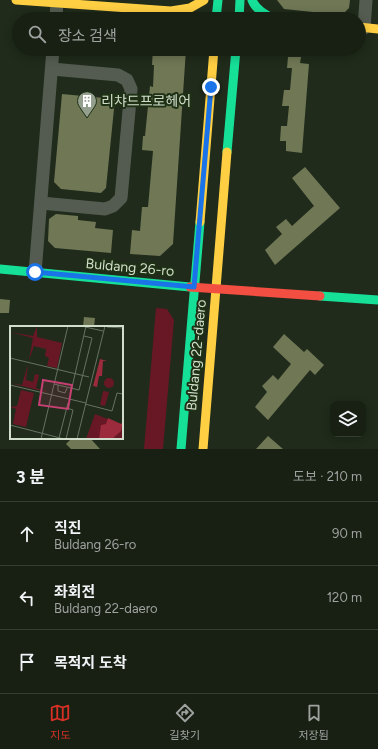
<!DOCTYPE html>
<html lang="ko">
<head>
<meta charset="utf-8">
<style>
  body { margin:0; font-family:Figtree,"Noto Sans KR",sans-serif; background:#252d22; color:#f1f3f6 }
  .controls { position:absolute; right:12px; bottom:12px; display:grid; overflow:hidden; border-radius:8px; box-shadow:0 2px 10px #0003 }
  .controls button { width:36px; height:36px; display:grid; place-items:center; padding:0; border:0; border-bottom:1px solid #363e34; background:#182014; color:#f1f3f6; font:20px sans-serif }
  .stop { position:absolute; width:12px; height:12px; margin:-9px; border:3px solid #1a73e8; border-radius:50%; background:#fff }
  .stop.end { background:#1a73e8; border-color:#fff; box-shadow:0 1px 4px #0008 }
  .list { margin:0; padding:0; list-style:none }
  h2 { display:flex; justify-content:space-between; align-items:center; height:52px; margin:0; padding:0 16px; font-size:17px }
  h2 small { font-size:13px; font-weight:400; color:#9fa3a0 }
  .list li { display:grid; grid-template-columns:26px 1fr auto; gap:12px; align-items:center; box-sizing:border-box; height:64px; padding:0 16px; border-top:1px solid #363e34 }
  .list b { display:block; font-size:15px; white-space:nowrap }
  .list p { margin:0; font-size:13px; white-space:nowrap; color:#9fa3a0 }
  .list em { font-size:13px; font-style:normal; color:#9fa3a0 }
  .icon { flex:none; width:22px; height:22px; fill:none; stroke:currentColor; stroke-width:2; stroke-linecap:round; stroke-linejoin:round }
  .map { position:relative; flex:none; width:378px; height:449px; overflow:hidden }
  .search { position:absolute; background:#182014; box-shadow:0 2px 10px #0003; left:12px; right:12px; top:12px; height:44px; display:flex; align-items:center; gap:10px; box-sizing:border-box; padding:0 14px; border-radius:22px; color:#9fa3a0; font-size:15px }
  .sheet { height:244px; background:#182014 }
  nav { display:flex; justify-content:space-around; align-items:center; box-sizing:border-box; height:56px; border-top:1px solid #363e34; background:#182014; font-size:11px; color:#9fa3a0 }
  nav a { display:grid; justify-items:center; gap:2px }
  nav .on { color:#d93025 }
  .map>svg:first-child { display:block }
</style>
</head>
<body>
<div class="map">
<svg width="378" height="449" viewBox="0 0 378 449">
  <rect width="100%" height="100%" fill="#202b1b"/>
  <path fill="#681825" d="M 156,308 L 167,309 L 174,320 L 163,449 L 144,449 Z"/>
  <g fill="#6f7755">
    <path d="M 277,0 L 350,0 L 349,8 L 342,15 L 284,9 Z"/>
    <path d="M 153,49 L 186,49 L 173,244 L 160,256 L 130,254 L 132,230 L 140,231 L 142,207 L 148,207 L 153,151 L 142,150 L 143,136 L 145,136 L 150,86 L 153,87 L 154,65 L 152,65 Z"/>
    <path d="M 288,57 L 301,57 L 300,63 L 309,64 L 302,153 L 286,151 L 286,141 L 280,141 L 281,126 L 287,126 L 289,106 L 282,106 L 284,90 L 290,90 L 292,68 L 287,68 Z"/>
    <path d="M 62,94 L 115,99 L 106,188 L 101,193 L 61,189 L 54,182 Z"/>
    <path d="M 305,167 L 340,208 L 275,265 L 265,250 L 282,234 L 276,227 L 286,219 L 292,226 L 314,206 L 292,178 Z"/>
    <path d="M 56,214 L 78,216 L 78,220 L 96,222 L 95,228 L 113,230 L 111,253 L 55,248 L 48,241 L 49,219 Z"/>
    <path d="M 0,299 L 10,300 L 9,313 L 0,313 Z"/>
    <path d="M 84,317 L 95,318 L 94,327 L 83,327 Z"/>
    <path d="M 284,334 L 304,352 L 307,349 L 324,365 L 315,375 L 310,370 L 268,420 L 255,407 L 267,392 L 262,386 L 273,375 L 278,380 L 291,364 L 273,347 Z"/>
    <path d="M 268,436 L 283,449 L 256,449 Z"/>
    <path d="M 72,438 L 90,438 L 100,449 L 71,449 L 66,444 Z"/>
  </g>
  <g fill="none" stroke-linecap="round" stroke-linejoin="round">
    <g stroke="#545c51" stroke-width="13">
      <path d="M 56,19 L 57,0"/>
      <path d="M 364,28 L 366,0"/>
      <path d="M 41,203 L 105,209 L 113,206 L 121,198 L 131,89 L 127,80 L 118,75 L 52,69"/>
      <path d="M 35,273 L 53,49"/>
    </g>
    <g stroke="#16e098" stroke-width="9">
      <path d="M 252,0 C 256,10 265,15 275,19"/>
      <path d="M 216,19 L 218,0"/>
      <path d="M 239,19 L 240,0"/>
      <path d="M 227,152 L 236,49"/>
      <path d="M 0,269 L 190,287"/>
      <path d="M 320,296 L 378,300"/>
      <path d="M 181,449 L 200,222"/>
    </g>
    <g stroke="#ffcf43" stroke-width="9">
      <path d="M 16,0 L 171,11 L 190,8 L 204,0"/>
      <path d="M 359,27 L 378,29"/>
      <path d="M 200,222 L 214,49"/>
      <path d="M 203,449 L 227,152"/>
    </g>
    <path stroke="#f24e42" stroke-width="9" d="M 190,287 L 320,296"/>
  </g>
  <g fill="none" stroke-linecap="round" stroke-linejoin="round">
    <path stroke="#1a73e8" stroke-width="5" d="M 35,272 L 194,287 L 211,87"/>
  </g>
  <defs>
    <symbol id="building-pin" viewBox="-11 -11 22 30"><path d="M0 17L-7.5 6A9.5 9.5 0 1 1 7.5 6Z" fill="#949f8e" stroke="#1e3115"/><path d="M-4-6H4V6H1V3H-1V6H-4ZM-2.5-4.3h1.7v1.8h-1.7ZM.8-4.3h1.7v1.8H.8ZM-2.5-1h1.7V.8h-1.7ZM.8-1h1.7V.8H.8Z" fill="#fff"/></symbol>
  </defs>
  <g fill-rule="evenodd">
    <use href="#building-pin" x="76" y="90" width="22" height="30"/>
  </g>
  <g text-anchor="middle" stroke-width="4" stroke-linejoin="round" paint-order="stroke">
    <g font-size="14" fill="#d2decc" stroke="#1e3115" text-anchor="start">
      <text x="101" y="106">리챠드프로헤어</text>
    </g>
    <g font-size="14" fill="#d2decc" stroke="#1e3115">
      <text transform="translate(130 267) rotate(5)" y="5">Buldang 26-ro</text>
      <text transform="translate(196 355) rotate(-85)" y="5">Buldang 22-daero</text>
    </g>
  </g>
  <g transform="translate(10 326)">
    <rect width="113" height="113" fill="#202b1b"/>
    <path d="M 27,0 L 27,11 L 52,17 L 47,42 L 37,40 L 39,32 L 35,30 L 36,23 L 24,20 L 19,34 L 23,12 L 0,6 L 23,10 ZM 18,38 L 16,54 L 23,56 L 25,48 L 29,49 L 26,62 L 40,67 L 0,57 L 12,59 ZM94 57a5 5 0 1 1 10 0a5 5 0 1 1-10 0ZM 11,64 L 24,67 L 16,101 L 3,98 L 6,83 L 0,81 L 7,80 ZM 93,65 L 99,66 L 95,80 L 90,79 ZM 85,88 L 113,99 L 113,113 L 76,113 Z" fill="#681825"/>
    <path d="M 90,33 L 97,35 L 93,35 L 92,50 L 89,50 L 87,61 L 83,60 ZM 98,92 L 111,98 L 113,95 L 111,105 L 102,113 L 89,113 L 91,99 L 96,98 Z" fill="#9b2b3d"/>
    <path fill="none" stroke="#677362" stroke-width="1" d="M 71,0 L 93,5M 97,1 L 113,2M 0,32 L 79,51M 44,58 L 69,64 L 82,12 L 74,10M 0,59 L 76,77M 48,59 L 48,65 L 55,67 L 57,62M 60,70 L 76,0M 75,78 L 102,85 L 107,67 L 113,68M 0,99 L 54,113M 49,112 L 58,77M 31,113 L 58,0M 56,113 L 63,84 L 57,82M 67,113 L 95,0"/>
    <path fill="#c54072" fill-opacity="0.15" stroke="#c54072" stroke-width="2" d="M 33,54 L 62,59 L 58,83 L 29,79 Z"/>
    <rect width="113" height="113" fill="none" stroke="#d2decc" stroke-width="2"/>
  </g>
</svg>
<div class="controls">
<button><svg class="icon" aria-label="layers" viewBox="0 0 24 24"><path d="M12 4l9 5-9 5-9-5zM3 14l9 5 9-5"/></svg></button>
</div>
<div class="stop" style="left:35px;top:272px"></div>
<div class="stop end" style="left:211px;top:87px"></div>
<div class="search"><svg class="icon" aria-label="search" viewBox="0 0 24 24"><circle cx="10" cy="10" r="6"/><path d="M15 15l6 6"/></svg>장소 검색</div>
</div>
<section class="sheet">
<h2>3 분<small>도보 · 210 m</small></h2>
<ul class="list">
<li><svg class="icon" aria-label="ahead" viewBox="0 0 24 24"><path d="M12 20V5M6 11l6-6 6 6"/></svg><div><b>직진</b><p>Buldang 26-ro</p></div><em>90 m</em></li>
<li><svg class="icon" aria-label="left" viewBox="0 0 24 24"><path d="M17 20v-9H6M10 6l-5 5 5 5"/></svg><div><b>좌회전</b><p>Buldang 22-daero</p></div><em>120 m</em></li>
<li><svg class="icon" aria-label="arrive" viewBox="0 0 24 24"><path d="M6 21V4h12l-3 4 3 4H6"/></svg><div><b>목적지 도착</b></div></li>
</ul>
</section>
<nav>
<a class="on"><svg class="icon" aria-label="map" viewBox="0 0 24 24"><path d="M3 6l6-2 6 2 6-2v14l-6 2-6-2-6 2zM9 4v14M15 6v14"/></svg>지도</a>
<a><svg class="icon" aria-label="directions" viewBox="0 0 24 24"><path d="M12 3l9 9-9 9-9-9zM9 14v-3h6M13 9l2 2-2 2"/></svg>길찾기</a>
<a><svg class="icon" aria-label="saved" viewBox="0 0 24 24"><path d="M7 4h10v16l-5-4-5 4z"/></svg>저장됨</a>
</nav>
</body>
</html>
